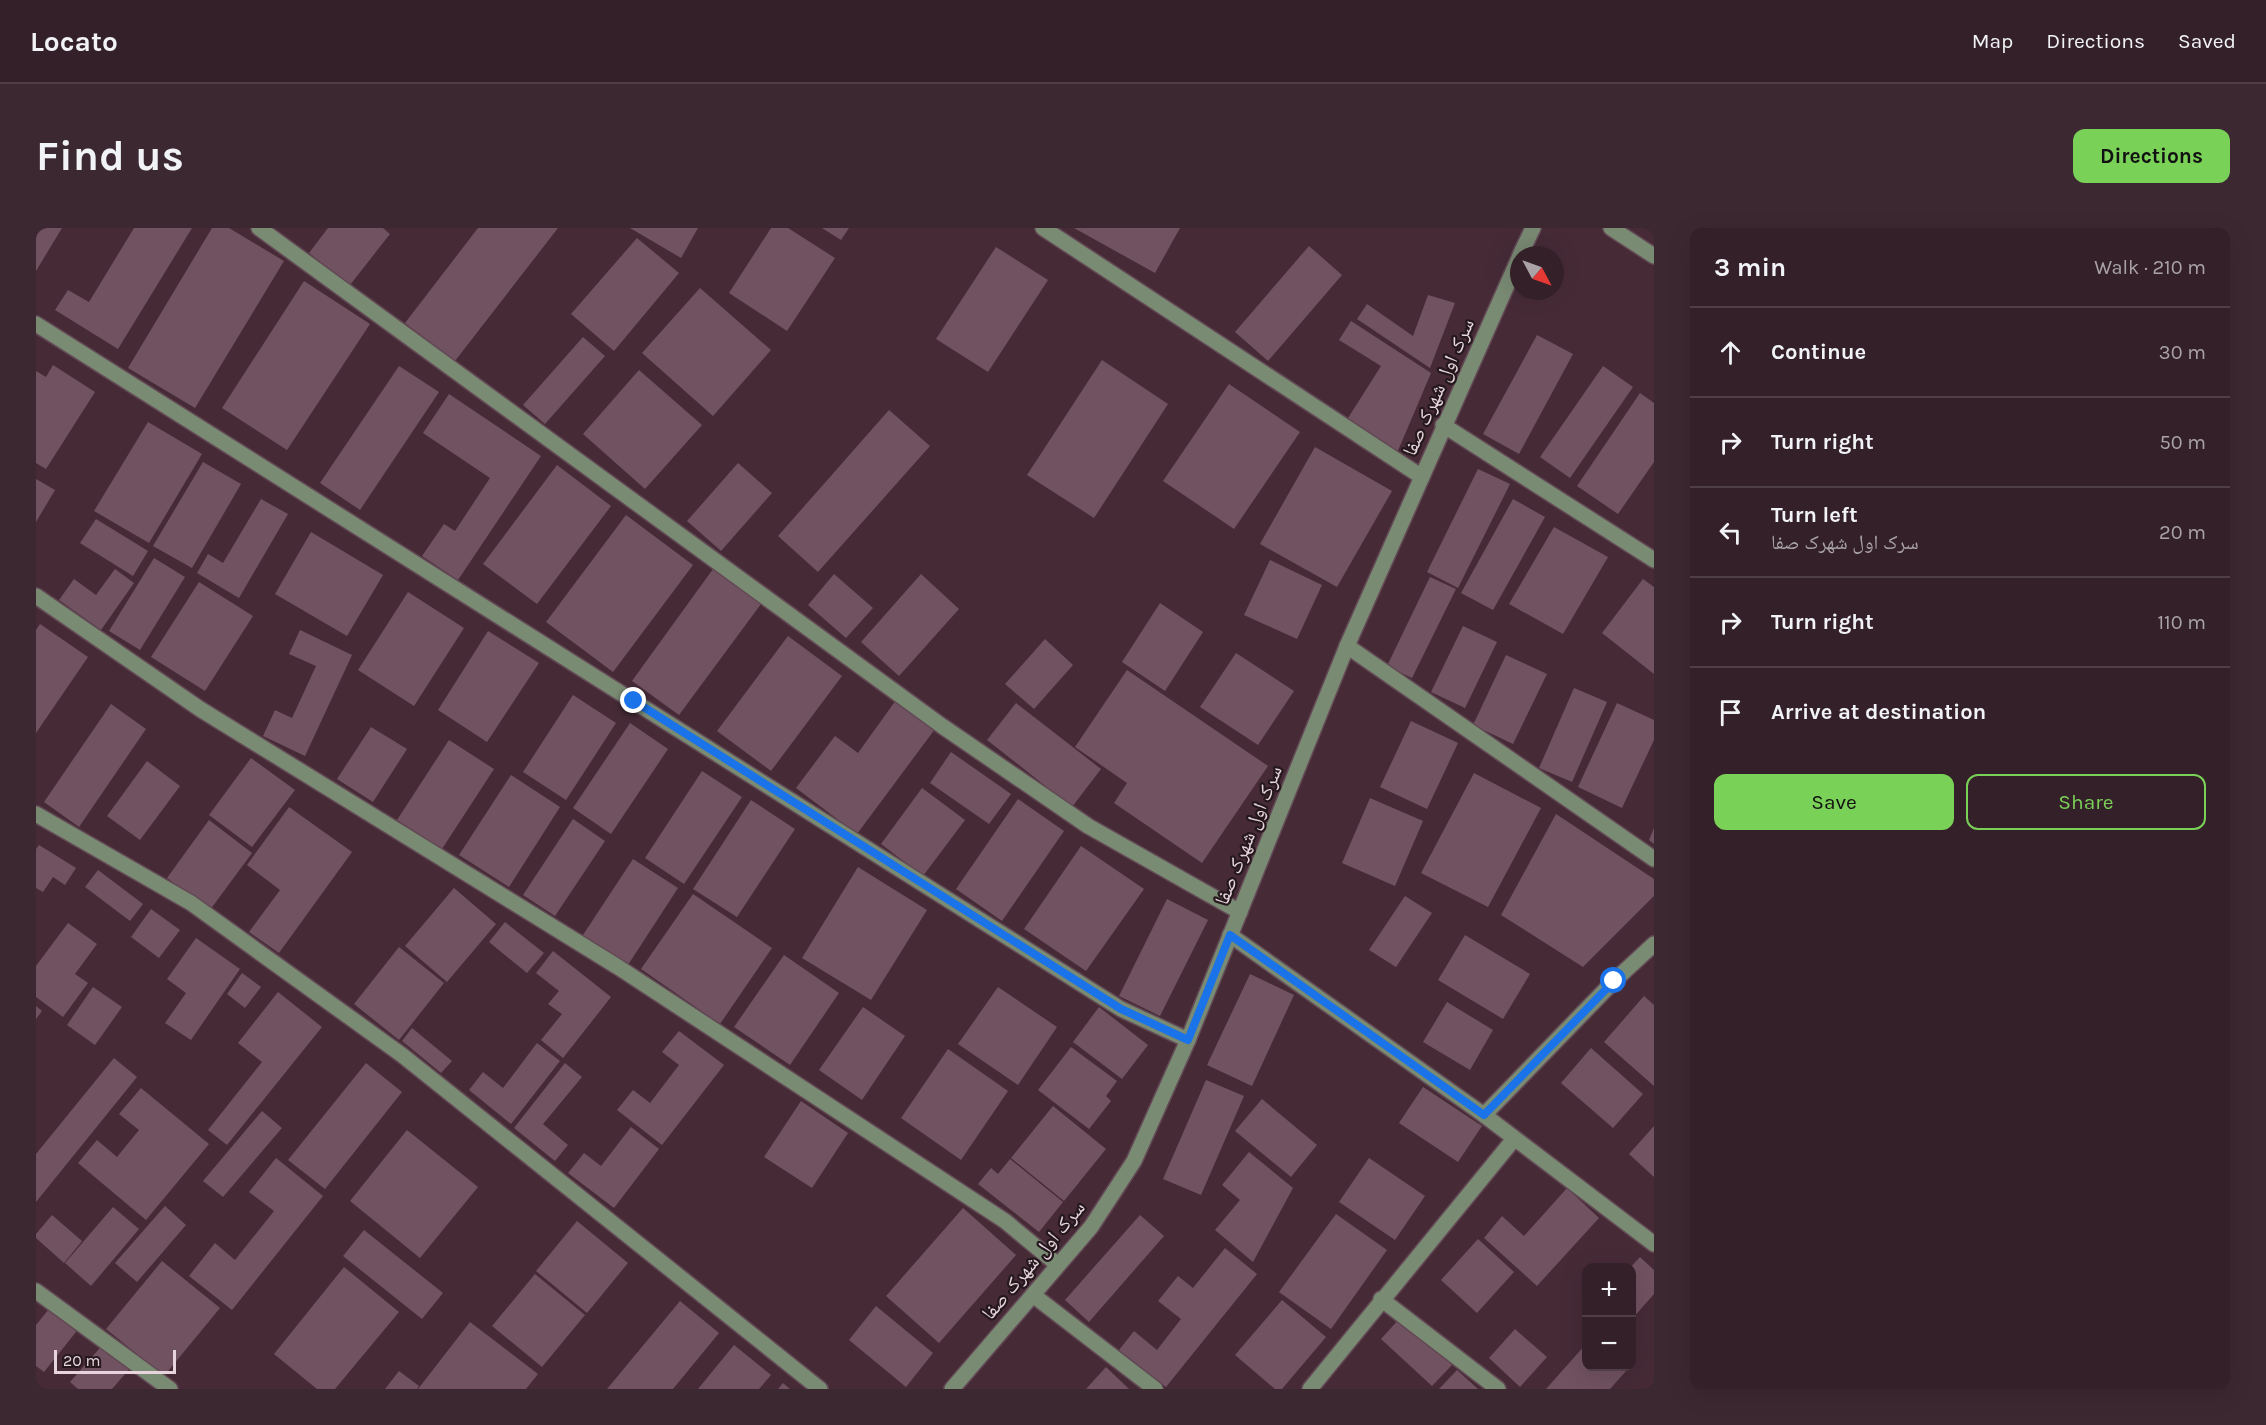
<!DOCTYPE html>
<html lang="en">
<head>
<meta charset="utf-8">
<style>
  body { margin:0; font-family:Karla,"Noto Naskh Arabic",sans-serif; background:#3c2831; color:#f1f3f6 }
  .controls { position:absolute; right:18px; bottom:18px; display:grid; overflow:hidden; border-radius:12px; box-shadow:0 6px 24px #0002 }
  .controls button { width:54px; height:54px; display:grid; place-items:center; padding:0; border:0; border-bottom:2px solid #4e3e46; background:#342029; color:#f1f3f6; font:30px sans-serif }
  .compass { position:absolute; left:1474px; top:18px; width:54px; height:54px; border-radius:50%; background:#342029; box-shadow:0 6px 24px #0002; rotate:131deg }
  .scale { position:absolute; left:18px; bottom:15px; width:122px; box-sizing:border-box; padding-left:6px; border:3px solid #e7d4dc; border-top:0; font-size:16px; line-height:21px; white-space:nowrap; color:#e7d4dc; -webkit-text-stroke:4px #24181d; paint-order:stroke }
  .stop { position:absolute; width:18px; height:18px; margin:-14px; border:4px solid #1a73e8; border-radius:50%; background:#fff }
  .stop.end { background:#1a73e8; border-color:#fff; box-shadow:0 2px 6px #0008 }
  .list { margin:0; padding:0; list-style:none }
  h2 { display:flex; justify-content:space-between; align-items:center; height:78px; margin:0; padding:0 24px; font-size:26px }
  h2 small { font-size:20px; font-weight:400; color:#a9a3a8 }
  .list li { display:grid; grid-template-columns:39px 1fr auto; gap:18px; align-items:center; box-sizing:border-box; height:90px; padding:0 24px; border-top:2px solid #4e3e46 }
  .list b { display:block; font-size:22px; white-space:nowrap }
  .list p { margin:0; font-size:20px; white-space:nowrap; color:#a9a3a8 }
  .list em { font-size:20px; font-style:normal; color:#a9a3a8 }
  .actions { display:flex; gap:12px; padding:18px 24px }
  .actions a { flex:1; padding:14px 0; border:2px solid #7ad157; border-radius:12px; text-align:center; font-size:21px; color:#7ad157 }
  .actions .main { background:#7ad157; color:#111 }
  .icon { flex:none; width:33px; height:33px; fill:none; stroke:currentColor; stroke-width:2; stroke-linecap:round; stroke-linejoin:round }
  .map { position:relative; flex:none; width:1618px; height:1161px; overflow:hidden; border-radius:12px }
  header { display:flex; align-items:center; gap:36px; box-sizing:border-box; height:84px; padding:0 30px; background:#342029; border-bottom:2px solid #4e3e46 }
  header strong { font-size:28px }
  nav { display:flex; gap:33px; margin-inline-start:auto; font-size:21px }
  .intro { display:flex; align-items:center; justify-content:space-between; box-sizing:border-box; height:144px; padding:0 36px }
  h1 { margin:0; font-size:42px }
  .button { padding:15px 27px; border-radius:12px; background:#7ad157; color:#111; font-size:21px; font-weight:700 }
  main { display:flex; gap:36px; padding:0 36px }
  aside { flex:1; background:#342029; border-radius:12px; box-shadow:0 6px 24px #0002 }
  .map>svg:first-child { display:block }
</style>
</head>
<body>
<header>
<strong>Locato</strong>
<nav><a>Map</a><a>Directions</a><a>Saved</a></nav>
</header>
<div class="intro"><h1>Find us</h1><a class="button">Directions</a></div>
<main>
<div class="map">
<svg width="1618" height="1161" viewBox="0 0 1618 1161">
  <rect width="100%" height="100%" fill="#462b37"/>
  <g fill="#715260">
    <path d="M 0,0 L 26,0 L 0,43 Z"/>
    <path d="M 98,0 L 156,0 L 82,121 L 19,82 L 32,62 L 53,74 Z"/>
    <path d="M 176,0 L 193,0 L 248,33 L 159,180 L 92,140 Z"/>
    <path d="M 292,0 L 347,0 L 354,6 L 314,57 L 273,25 Z"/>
    <path d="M 442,0 L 522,0 L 419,133 L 369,95 Z"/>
    <path d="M 594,0 L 662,0 L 645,30 Z"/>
    <path d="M 735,0 L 752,0 L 799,30 L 751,103 L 693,65 Z"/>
    <path d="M 786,0 L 813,0 L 805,12 Z"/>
    <path d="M 1038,0 L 1144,0 L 1119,45 Z"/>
    <path d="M 601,10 L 643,45 L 578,123 L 535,86 Z"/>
    <path d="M 1273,18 L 1306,47 L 1232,133 L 1199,104 Z"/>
    <path d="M 960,19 L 1012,52 L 952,144 L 900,111 Z"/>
    <path d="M 268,53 L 334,96 L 251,222 L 186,180 Z"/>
    <path d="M 664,60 L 735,122 L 677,188 L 606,125 Z"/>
    <path d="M 1392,67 L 1419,75 L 1394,140 L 1321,91 L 1331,76 L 1377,108 Z"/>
    <path d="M 1315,93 L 1395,145 L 1361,225 L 1312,190 L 1345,138 L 1303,112 Z"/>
    <path d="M 1501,107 L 1537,126 L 1483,226 L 1447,206 Z"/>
    <path d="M 547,109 L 569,128 L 509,196 L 487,177 Z"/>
    <path d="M 1066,132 L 1132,176 L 1058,290 L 991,247 Z"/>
    <path d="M 17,137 L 59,164 L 10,241 L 0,235 L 0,143 L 10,149 Z"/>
    <path d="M 363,138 L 403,164 L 324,282 L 284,255 Z"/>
    <path d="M 1567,138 L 1597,159 L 1534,250 L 1504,229 Z"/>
    <path d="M 603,142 L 666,197 L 609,261 L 547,206 Z"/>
    <path d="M 1193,156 L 1264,204 L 1198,301 L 1127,253 Z"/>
    <path d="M 1604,165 L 1618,175 L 1618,234 L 1582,286 L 1541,258 Z"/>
    <path d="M 413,166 L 505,228 L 422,352 L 386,328 L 408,296 L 419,303 L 454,250 L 387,205 Z"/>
    <path d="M 853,182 L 894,218 L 782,344 L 742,308 Z"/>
    <path d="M 112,194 L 166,226 L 113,315 L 58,283 Z"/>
    <path d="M 1279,219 L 1356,263 L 1301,359 L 1224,316 Z"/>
    <path d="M 167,234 L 205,256 L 156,340 L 117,318 Z"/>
    <path d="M 702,235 L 736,265 L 685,323 L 651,293 Z"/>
    <path d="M 521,237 L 575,278 L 501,376 L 447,336 Z"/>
    <path d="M 1442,241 L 1474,256 L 1422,360 L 1391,344 Z"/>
    <path d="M 0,251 L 19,262 L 0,294 Z"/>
    <path d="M 225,271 L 252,286 L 203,370 L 161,345 L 172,326 L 187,335 Z"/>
    <path d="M 1477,271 L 1509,289 L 1457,382 L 1425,365 Z"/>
    <path d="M 590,287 L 657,337 L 577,444 L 510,394 Z"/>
    <path d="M 60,291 L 112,323 L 97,348 L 44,315 Z"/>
    <path d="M 1518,299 L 1572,329 L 1527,406 L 1473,376 Z"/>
    <path d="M 275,304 L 347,347 L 311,408 L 239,366 Z"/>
    <path d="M 118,330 L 149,349 L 104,422 L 73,403 Z"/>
    <path d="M 1234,332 L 1286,357 L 1261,411 L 1208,387 Z"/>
    <path d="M 79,341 L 98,355 L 65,402 L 23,372 L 38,351 L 60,367 Z"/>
    <path d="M 677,341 L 725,376 L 643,487 L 596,453 Z"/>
    <path d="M 798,346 L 837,380 L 810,410 L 772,377 Z"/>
    <path d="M 885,346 L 923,381 L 863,448 L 825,414 Z"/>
    <path d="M 1394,349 L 1420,361 L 1376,450 L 1351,438 Z"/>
    <path d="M 1607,351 L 1618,359 L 1618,446 L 1566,405 Z"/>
    <path d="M 163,354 L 217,388 L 169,463 L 115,429 Z"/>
    <path d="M 372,364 L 428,400 L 378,478 L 322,442 Z"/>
    <path d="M 1124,375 L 1167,404 L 1129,463 L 1086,434 Z"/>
    <path d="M 4,396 L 52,429 L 0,505 L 0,402 Z"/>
    <path d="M 1427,398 L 1461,414 L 1429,480 L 1395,464 Z"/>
    <path d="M 264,402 L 316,427 L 269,528 L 227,508 L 239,482 L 256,490 L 280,438 L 253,426 Z"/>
    <path d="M 452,403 L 503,435 L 451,514 L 402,482 Z"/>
    <path d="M 752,408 L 806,448 L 735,543 L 681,503 Z"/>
    <path d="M 1009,411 L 1037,437 L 998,481 L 969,456 Z"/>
    <path d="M 1200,425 L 1258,463 L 1222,517 L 1164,479 Z"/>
    <path d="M 1470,427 L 1511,446 L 1477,516 L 1437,497 Z"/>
    <path d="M 1091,442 L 1232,538 L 1166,635 L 1078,575 L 1091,555 L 1039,519 Z"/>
    <path d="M 1538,460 L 1571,474 L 1536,554 L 1503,540 Z"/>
    <path d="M 537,467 L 580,495 L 530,572 L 487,544 Z"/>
    <path d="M 860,472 L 899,501 L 821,606 L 760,560 L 799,508 L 822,525 Z"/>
    <path d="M 980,475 L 1065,541 L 1036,579 L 951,512 Z"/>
    <path d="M 1581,475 L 1618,492 L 1618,512 L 1586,580 L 1542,559 Z"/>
    <path d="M 75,476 L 110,501 L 43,599 L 8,574 Z"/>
    <path d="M 1375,493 L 1422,515 L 1391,581 L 1344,559 Z"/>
    <path d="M 594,495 L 632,521 L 575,606 L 537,580 Z"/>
    <path d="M 335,499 L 371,521 L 337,574 L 301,551 Z"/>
    <path d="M 413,512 L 458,541 L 406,621 L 361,592 Z"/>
    <path d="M 915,524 L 975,566 L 953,596 L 894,555 Z"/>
    <path d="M 215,530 L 259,562 L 216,619 L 173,587 Z"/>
    <path d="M 111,533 L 144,558 L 104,612 L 71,588 Z"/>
    <path d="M 666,543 L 706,569 L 648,656 L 609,630 Z"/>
    <path d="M 1438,545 L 1505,580 L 1452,679 L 1385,645 Z"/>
    <path d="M 475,547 L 524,579 L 473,659 L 423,627 Z"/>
    <path d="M 886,560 L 929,592 L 887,648 L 845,616 Z"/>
    <path d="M 1334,570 L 1387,593 L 1359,658 L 1306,635 Z"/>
    <path d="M 982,571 L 1028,603 L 966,693 L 920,661 Z"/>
    <path d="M 715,572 L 759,601 L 701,689 L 657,661 Z"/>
    <path d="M 253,579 L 316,624 L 243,725 L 213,704 L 244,662 L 211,637 Z"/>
    <path d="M 1520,586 L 1618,651 L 1618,668 L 1547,739 L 1465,687 Z"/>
    <path d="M 537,591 L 569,613 L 519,688 L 487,667 Z"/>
    <path d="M 173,592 L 216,625 L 174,682 L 131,650 Z"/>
    <path d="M 1618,600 L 1618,616 L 1613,612 Z"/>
    <path d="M 3,617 L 40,640 L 29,657 L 17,649 L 7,664 L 0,660 L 0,621 Z"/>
    <path d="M 1045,618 L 1108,661 L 1050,743 L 988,701 Z"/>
    <path d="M 597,631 L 642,660 L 590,740 L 545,710 Z"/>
    <path d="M 822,639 L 891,682 L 835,772 L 766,730 Z"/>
    <path d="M 62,642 L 107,676 L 94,693 L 49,659 Z"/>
    <path d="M 418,660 L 460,696 L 411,754 L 369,718 Z"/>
    <path d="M 657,666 L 736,720 L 684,796 L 605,741 Z"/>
    <path d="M 1369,668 L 1396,685 L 1360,739 L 1333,722 Z"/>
    <path d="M 1131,671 L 1172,692 L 1124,788 L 1083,768 Z"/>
    <path d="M 115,681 L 144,702 L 123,730 L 95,709 Z"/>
    <path d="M 469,694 L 508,725 L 491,745 L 453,714 Z"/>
    <path d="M 32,695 L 61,716 L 39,746 L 52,755 L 27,789 L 0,769 L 0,738 Z"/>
    <path d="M 1429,707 L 1494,746 L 1467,791 L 1402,752 Z"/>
    <path d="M 160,710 L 204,741 L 155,812 L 129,795 L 150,765 L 131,751 Z"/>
    <path d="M 363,719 L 408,755 L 363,812 L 318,776 Z"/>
    <path d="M 517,723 L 575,769 L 527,830 L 505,812 L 526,786 L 512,776 L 523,763 L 500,745 Z"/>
    <path d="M 748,727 L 803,765 L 754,837 L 698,799 Z"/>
    <path d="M 206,745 L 225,759 L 209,780 L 191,766 Z"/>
    <path d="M 1214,746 L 1258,767 L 1216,858 L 1171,837 Z"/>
    <path d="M 57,759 L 86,779 L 59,817 L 31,797 Z"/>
    <path d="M 962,759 L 1021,799 L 982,857 L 922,816 Z"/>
    <path d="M 242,764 L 286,799 L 191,917 L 172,902 L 226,834 L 202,815 Z"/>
    <path d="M 1608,768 L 1618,777 L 1618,858 L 1568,814 Z"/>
    <path d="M 1411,774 L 1457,802 L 1434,842 L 1387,814 Z"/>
    <path d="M 0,778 L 6,783 L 0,791 Z"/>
    <path d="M 827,779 L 869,808 L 826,872 L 783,842 Z"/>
    <path d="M 1063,779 L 1112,817 L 1086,851 L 1037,814 Z"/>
    <path d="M 376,800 L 416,833 L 405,845 L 366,813 Z"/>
    <path d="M 643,803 L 688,837 L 626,917 L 581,882 L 597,862 L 614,875 L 643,837 L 626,824 Z"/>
    <path d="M 501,815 L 524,833 L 475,896 L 433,862 L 447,844 L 467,860 Z"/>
    <path d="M 1035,819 L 1081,853 L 1070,868 L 1075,873 L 1053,901 L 1002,862 Z"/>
    <path d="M 1555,820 L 1607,866 L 1577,900 L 1525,855 Z"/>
    <path d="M 912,821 L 972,863 L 925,932 L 865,890 Z"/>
    <path d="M 78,830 L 101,849 L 0,974 L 0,926 Z"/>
    <path d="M 330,835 L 366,864 L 289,961 L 252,932 Z"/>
    <path d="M 529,835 L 546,849 L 507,896 L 532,917 L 519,933 L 478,900 Z"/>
    <path d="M 1170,852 L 1208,868 L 1165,967 L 1127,951 Z"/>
    <path d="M 1387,859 L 1446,898 L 1422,934 L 1363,895 Z"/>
    <path d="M 105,860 L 173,916 L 110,992 L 42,935 L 61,912 L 81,929 L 103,902 L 83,886 Z"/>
    <path d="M 1226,871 L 1281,917 L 1255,949 L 1199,903 Z"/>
    <path d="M 765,873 L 812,905 L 776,960 L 728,929 Z"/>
    <path d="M 1017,878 L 1070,921 L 1028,973 L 975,930 Z"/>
    <path d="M 226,883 L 246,900 L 187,969 L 167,953 Z"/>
    <path d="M 1618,898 L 1618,949 L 1593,926 Z"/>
    <path d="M 595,899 L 623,921 L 578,980 L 532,945 L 548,925 L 565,938 Z"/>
    <path d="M 371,902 L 442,959 L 384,1030 L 314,973 Z"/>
    <path d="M 1213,924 L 1257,960 L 1217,1034 L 1179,1002 L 1204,972 L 1186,957 Z"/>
    <path d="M 240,930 L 287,968 L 196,1082 L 153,1048 L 179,1015 L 199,1032 L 238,983 L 213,964 Z"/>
    <path d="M 1333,930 L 1389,968 L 1359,1012 L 1303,974 Z"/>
    <path d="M 974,931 L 1027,974 L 1003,1004 L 942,956 L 955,940 L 962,946 Z"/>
    <path d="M 1531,960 L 1563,990 L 1501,1058 L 1448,1010 L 1466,988 L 1488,1008 Z"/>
    <path d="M 129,978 L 150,997 L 101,1054 L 79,1035 Z"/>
    <path d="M 77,979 L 103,1001 L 55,1058 L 29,1035 Z"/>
    <path d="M 927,980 L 980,1027 L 903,1115 L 850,1068 Z"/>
    <path d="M 1300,986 L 1351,1022 L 1295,1101 L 1243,1064 Z"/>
    <path d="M 16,987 L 46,1013 L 28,1035 L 0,1010 L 0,1006 Z"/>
    <path d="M 1104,987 L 1128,1008 L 1053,1094 L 1029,1072 Z"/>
    <path d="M 541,993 L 592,1035 L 551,1085 L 500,1043 Z"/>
    <path d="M 328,1002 L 407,1065 L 386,1091 L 307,1028 Z"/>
    <path d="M 1442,1011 L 1478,1044 L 1441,1085 L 1405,1052 Z"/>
    <path d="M 1189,1020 L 1221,1046 L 1130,1159 L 1083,1122 L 1098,1103 L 1121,1122 L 1145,1091 L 1122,1073 L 1142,1048 L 1157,1060 Z"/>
    <path d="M 1604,1029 L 1618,1042 L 1618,1066 L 1596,1091 L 1594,1040 Z"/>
    <path d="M 126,1033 L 184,1080 L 128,1148 L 70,1101 Z"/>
    <path d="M 308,1039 L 363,1084 L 299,1161 L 281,1161 L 238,1126 Z"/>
    <path d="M 499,1046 L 549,1087 L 506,1139 L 456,1098 Z"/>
    <path d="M 1246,1072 L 1290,1109 L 1246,1161 L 1239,1161 L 1199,1127 Z"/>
    <path d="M 644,1073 L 683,1105 L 637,1161 L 571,1161 Z"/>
    <path d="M 17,1076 L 44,1099 L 8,1144 L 0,1138 L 0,1097 Z"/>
    <path d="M 840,1078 L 897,1125 L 870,1159 L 813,1112 Z"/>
    <path d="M 1364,1090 L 1416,1137 L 1396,1158 L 1345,1111 Z"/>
    <path d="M 434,1094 L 502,1146 L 490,1161 L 382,1161 Z"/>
    <path d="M 1479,1101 L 1511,1129 L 1484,1159 L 1453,1130 Z"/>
    <path d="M 69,1114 L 96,1138 L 76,1161 L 42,1161 L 34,1154 Z"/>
    <path d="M 1550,1116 L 1550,1138 L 1587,1138 L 1591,1142 L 1574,1161 L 1510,1161 Z"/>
    <path d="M 698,1117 L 735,1147 L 723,1161 L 662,1161 Z"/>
    <path d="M 1070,1139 L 1093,1161 L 1050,1161 Z"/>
    <path d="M 1421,1142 L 1442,1161 L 1403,1161 Z"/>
    <path d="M 363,1143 L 383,1158 L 381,1161 L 349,1161 Z"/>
    <path d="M 747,1155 L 754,1161 L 742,1161 Z"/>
  </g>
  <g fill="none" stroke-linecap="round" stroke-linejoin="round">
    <defs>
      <g id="minor">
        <path d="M 223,0 L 906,498 L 1052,598 L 1204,684"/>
        <path d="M 1007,0 L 1386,249"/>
        <path d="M 1575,0 L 1618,28"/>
        <path d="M 1484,27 L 1497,0"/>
        <path d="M 0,96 L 1085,781 L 1152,812"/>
        <path d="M 1407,197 L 1618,332"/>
        <path d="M 0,368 L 164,481 L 582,739 L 969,993 L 1022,1037"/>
        <path d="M 1311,418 L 1618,631"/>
        <path d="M 0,586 L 155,675 L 366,827 L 784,1161"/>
        <path d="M 1194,707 L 1448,887 L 1618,1016"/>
        <path d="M 1448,887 L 1578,753 L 1618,716"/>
        <path d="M 0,1063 L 134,1161"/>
        <path d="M 997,1067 L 1119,1161"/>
        <path d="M 1345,1071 L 1462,1161"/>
        <path d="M 916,1161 L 1055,999 L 1098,933 L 1152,812 L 1311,418 L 1483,30"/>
        <path d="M 1274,1161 L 1478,911"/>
      </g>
    </defs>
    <use href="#minor" stroke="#634955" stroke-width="18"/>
    <use href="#minor" stroke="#7a8b74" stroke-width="15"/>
  </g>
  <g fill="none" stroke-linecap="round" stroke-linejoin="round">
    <path stroke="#1a73e8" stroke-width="8" d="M 598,473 L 1085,781 L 1152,812 L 1194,707 L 1448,887 L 1578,753"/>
  </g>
  <g text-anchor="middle" stroke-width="4.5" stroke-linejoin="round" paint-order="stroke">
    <g font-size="20" fill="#e7d4dc" stroke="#24181d">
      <text transform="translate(1402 159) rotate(-66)" y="7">سرک اول شهرک صفا</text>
      <text transform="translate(1212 607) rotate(-68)" y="7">سرک اول شهرک صفا</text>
      <text transform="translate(997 1032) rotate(-50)" y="7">سرک اول شهرک صفا</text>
    </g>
  </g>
</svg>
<div class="controls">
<button>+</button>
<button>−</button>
</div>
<svg class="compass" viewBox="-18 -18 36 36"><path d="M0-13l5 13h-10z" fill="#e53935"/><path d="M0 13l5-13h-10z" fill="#a9a3a8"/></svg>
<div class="scale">20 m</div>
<div class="stop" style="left:1578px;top:753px"></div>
<div class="stop end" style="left:598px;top:473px"></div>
</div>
<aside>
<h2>3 min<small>Walk · 210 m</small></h2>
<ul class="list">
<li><svg class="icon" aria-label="ahead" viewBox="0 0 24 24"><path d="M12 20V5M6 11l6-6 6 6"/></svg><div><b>Continue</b></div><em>30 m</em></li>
<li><svg class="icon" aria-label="right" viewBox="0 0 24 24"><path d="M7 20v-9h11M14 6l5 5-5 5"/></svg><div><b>Turn right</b></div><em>50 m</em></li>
<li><svg class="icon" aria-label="left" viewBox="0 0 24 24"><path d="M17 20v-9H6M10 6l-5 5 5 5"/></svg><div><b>Turn left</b><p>سرک اول شهرک صفا</p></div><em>20 m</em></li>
<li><svg class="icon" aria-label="right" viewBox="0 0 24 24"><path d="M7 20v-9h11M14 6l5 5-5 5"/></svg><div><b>Turn right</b></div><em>110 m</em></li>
<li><svg class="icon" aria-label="arrive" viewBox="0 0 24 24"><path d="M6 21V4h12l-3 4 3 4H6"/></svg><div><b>Arrive at destination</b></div></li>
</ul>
<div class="actions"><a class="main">Save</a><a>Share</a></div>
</aside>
</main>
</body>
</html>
